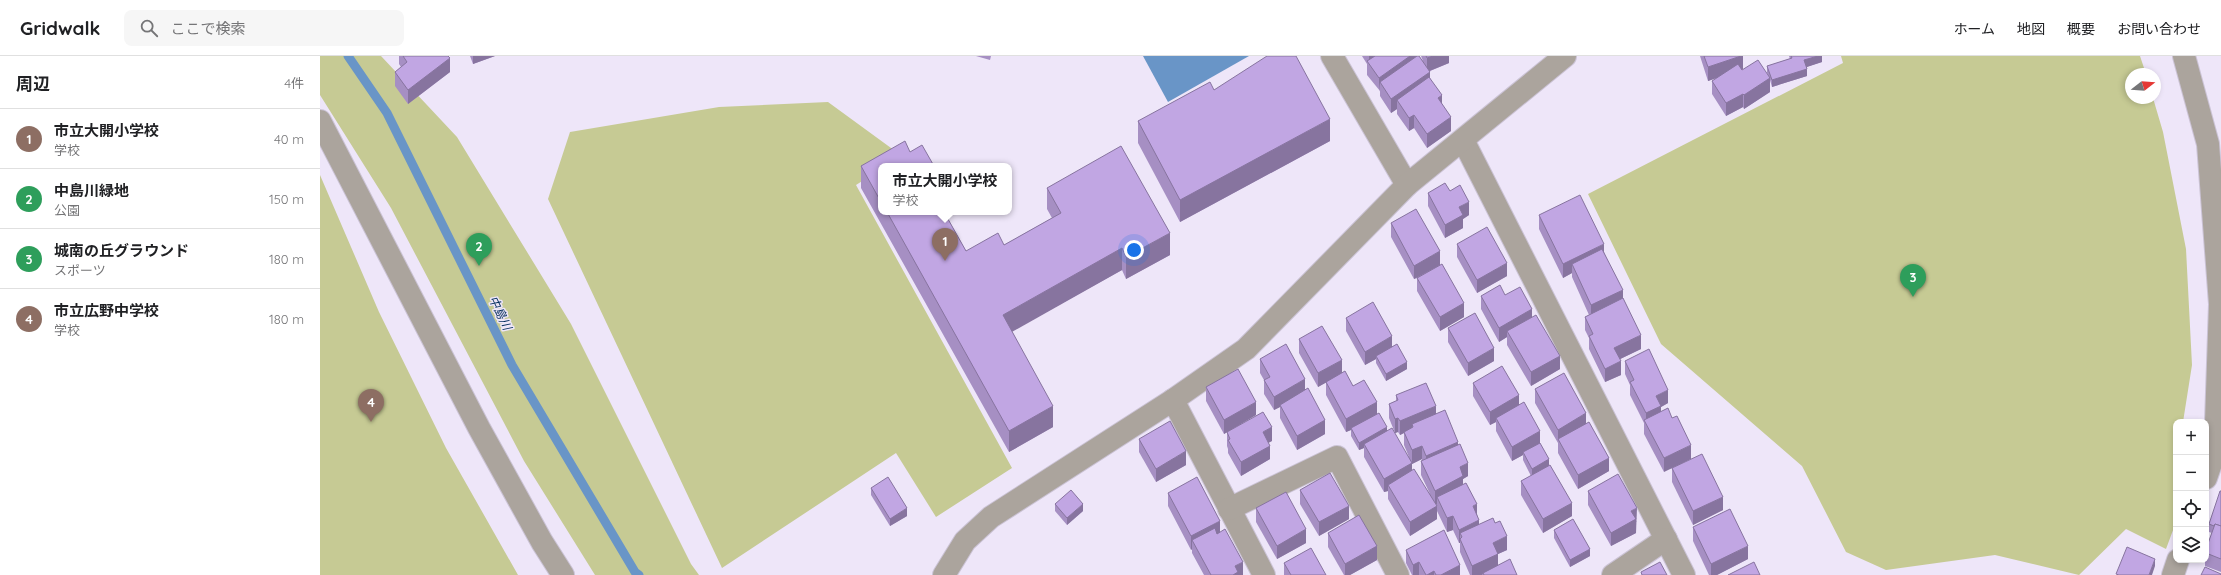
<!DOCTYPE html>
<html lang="ja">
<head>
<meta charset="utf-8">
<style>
  body { margin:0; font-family:Quicksand,"Noto Sans JP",sans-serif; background:#f6f6f6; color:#202124 }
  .controls { position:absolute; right:12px; bottom:12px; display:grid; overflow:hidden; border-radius:8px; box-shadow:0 2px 6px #0003 }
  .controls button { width:36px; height:36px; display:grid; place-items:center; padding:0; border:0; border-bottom:1px solid #e0e0e0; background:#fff; color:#202124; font:20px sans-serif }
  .compass { position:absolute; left:1805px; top:12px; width:36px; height:36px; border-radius:50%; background:#fff; box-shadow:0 2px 6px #0003; rotate:73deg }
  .you { position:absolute; left:814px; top:194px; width:14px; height:14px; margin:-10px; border:3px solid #fff; border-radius:50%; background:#1a73e8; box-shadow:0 0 0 6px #1a73e833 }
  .badge { display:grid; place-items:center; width:26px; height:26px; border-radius:50%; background:#ea580c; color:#fff; font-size:13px; font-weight:700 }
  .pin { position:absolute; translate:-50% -33px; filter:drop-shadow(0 1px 2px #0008) }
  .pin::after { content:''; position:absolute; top:21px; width:14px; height:12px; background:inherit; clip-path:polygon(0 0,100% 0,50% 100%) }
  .popup { position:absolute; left:558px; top:107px; width:134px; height:52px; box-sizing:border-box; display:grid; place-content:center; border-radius:8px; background:#fff; filter:drop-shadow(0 1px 3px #0005); font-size:13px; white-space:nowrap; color:#757577 }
  .popup b { font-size:15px; color:#202124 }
  .popup::after { content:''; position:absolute; left:50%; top:100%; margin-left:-8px; border:8px solid transparent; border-top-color:#fff }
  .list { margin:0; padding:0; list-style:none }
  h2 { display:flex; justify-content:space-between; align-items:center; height:52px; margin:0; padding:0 16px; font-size:17px }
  h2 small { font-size:13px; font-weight:400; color:#757577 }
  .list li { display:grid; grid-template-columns:26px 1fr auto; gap:12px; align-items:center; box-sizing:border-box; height:60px; padding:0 16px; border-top:1px solid #e0e0e0 }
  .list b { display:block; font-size:15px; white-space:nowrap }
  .list p { margin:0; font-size:13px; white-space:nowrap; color:#757577 }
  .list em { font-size:13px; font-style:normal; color:#757577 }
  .icon { flex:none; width:22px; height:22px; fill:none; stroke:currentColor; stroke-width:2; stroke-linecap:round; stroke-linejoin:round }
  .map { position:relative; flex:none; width:1901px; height:519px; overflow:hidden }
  header { display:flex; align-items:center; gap:24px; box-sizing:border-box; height:56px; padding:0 20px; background:#fff; border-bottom:1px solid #e0e0e0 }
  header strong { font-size:19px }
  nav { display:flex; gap:22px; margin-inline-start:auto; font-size:14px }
  .search { width:280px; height:36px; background:#f6f6f6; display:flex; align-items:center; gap:10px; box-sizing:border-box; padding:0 14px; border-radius:8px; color:#757577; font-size:15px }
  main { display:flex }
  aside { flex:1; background:#fff }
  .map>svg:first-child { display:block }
</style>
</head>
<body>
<header>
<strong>Gridwalk</strong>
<div class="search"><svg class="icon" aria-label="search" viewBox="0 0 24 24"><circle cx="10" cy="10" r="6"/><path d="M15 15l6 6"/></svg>ここで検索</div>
<nav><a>ホーム</a><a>地図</a><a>概要</a><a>お問い合わせ</a></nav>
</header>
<main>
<aside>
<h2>周辺<small>4件</small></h2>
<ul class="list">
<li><span class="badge" style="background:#8d6e63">1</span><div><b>市立大開小学校</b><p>学校</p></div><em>40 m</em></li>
<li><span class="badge" style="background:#2e9e5b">2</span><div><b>中島川緑地</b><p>公園</p></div><em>150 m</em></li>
<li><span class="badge" style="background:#2e9e5b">3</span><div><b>城南の丘グラウンド</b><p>スポーツ</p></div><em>180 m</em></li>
<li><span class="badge" style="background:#8d6e63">4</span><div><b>市立広野中学校</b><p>学校</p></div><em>180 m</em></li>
</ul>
</aside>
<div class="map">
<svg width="1901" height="519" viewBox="0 0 1901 519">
  <rect width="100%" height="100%" fill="#eee6f9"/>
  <g fill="#c6ca94">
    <path d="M 0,0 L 61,0 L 137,81 L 251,268 L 371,508 L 379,519 L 275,519 L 204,405 L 71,152 L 0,39 Z"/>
    <path d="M 1521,0 L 1820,0 L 1826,18 L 1811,18 L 1811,42 L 1833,42 L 1843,76 L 1866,193 L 1872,309 L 1863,366 L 1856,366 L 1856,466 L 1846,493 L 1806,473 L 1759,519 L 1675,499 L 1566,514 L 1526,496 L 1482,410 L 1341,288 L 1268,138 L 1523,7 Z"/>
    <path d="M 508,46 L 582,100 L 561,110 L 561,113 L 536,129 L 692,412 L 616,461 L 576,397 L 402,512 L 228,143 L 250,76 L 399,51 Z"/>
    <path d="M 0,119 L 59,256 L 126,392 L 198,519 L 0,519 Z"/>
  </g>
  <path fill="#6995c7" d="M 823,0 L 929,0 L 848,46 Z"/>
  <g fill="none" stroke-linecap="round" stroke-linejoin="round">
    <path stroke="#6995c7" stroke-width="9" d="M 28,0 L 67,57 L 192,309 L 315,516 L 319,519"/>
    <defs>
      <g id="minor">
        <path d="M 1012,0 L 1087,129"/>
        <path d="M 1864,0 L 1888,88 L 1900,248 L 1895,396 L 1886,422"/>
        <path d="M 1143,84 L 1364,519"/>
        <path d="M 853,344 L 944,519"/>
        <path d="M 909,453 L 1017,401 L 1078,519"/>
        <path d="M 624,519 L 645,485 L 671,461 L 853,344 L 926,293 L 1087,129 L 1245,0"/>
        <path d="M 1293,519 L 1346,483"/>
        <path d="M 1853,519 L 1858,504"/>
      </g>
      <path id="tertiary" d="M 0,65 L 159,372 L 222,486 L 243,519"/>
    </defs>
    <use href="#minor" stroke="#cbc3d5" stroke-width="24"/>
    <use href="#tertiary" stroke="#cbc3d5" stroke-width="24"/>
    <use href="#minor" stroke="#aba49d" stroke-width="22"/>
    <use href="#tertiary" stroke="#aba49d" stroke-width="22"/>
  </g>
  <g fill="#a68fc3" fill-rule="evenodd">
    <path d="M 79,0 L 128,0 L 130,16 L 88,48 L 75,30 L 75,16 L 81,11 L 79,8 Z"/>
    <path d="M 150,0 L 175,0 L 153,8 Z"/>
    <path d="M 656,0 L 671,0 L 670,4 Z"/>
    <path d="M 1042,0 L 1099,0 L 1103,5 L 1101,0 L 1129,0 L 1129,7 L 1110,15 L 1110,22 L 1122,48 L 1131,75 L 1107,92 L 1094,72 L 1089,75 L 1077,58 L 1077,53 L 1071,57 L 1060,40 L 1060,35 L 1047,19 L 1047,8 Z"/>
    <path d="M 1380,0 L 1423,0 L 1423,13 L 1422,13 L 1422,14 L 1449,21 L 1447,17 L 1447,10 L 1470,3 L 1469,0 L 1502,0 L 1502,6 L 1486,11 L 1487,20 L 1452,31 L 1450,24 L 1450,36 L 1424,53 L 1423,51 L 1406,60 L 1392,38 L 1392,25 L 1396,22 L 1388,25 Z"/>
    <path d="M 894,34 L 1010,85 L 860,166 L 818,87 L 818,65 Z"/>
    <path d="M 590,96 L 614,110 L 561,110 L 561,156 L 624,156 L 646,195 L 684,189 L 732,162 L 727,153 L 727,132 L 850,199 L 806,223 L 802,214 L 692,275 L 733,371 L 689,396 L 541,132 L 541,110 Z"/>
    <path d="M 1130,135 L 1149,159 L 1143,163 L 1143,172 L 1125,182 L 1108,150 L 1108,137 Z"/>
    <path d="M 1219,159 L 1284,196 L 1303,242 L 1321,293 L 1300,303 L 1301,319 L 1285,326 L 1269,293 L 1269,282 L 1265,274 L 1265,261 L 1269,259 L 1252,221 L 1252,217 L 1243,222 L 1219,173 Z"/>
    <path d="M 1071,167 L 1120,209 L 1144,261 L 1120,275 L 1097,235 L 1097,222 L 1094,223 L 1071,181 Z"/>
    <path d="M 1137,188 L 1187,220 L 1157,237 L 1137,201 Z"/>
    <path d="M 1185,239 L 1212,261 L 1240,313 L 1211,330 L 1187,289 L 1187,281 L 1179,286 L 1161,253 L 1161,240 Z"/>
    <path d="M 1026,262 L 1072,291 L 1087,313 L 1066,325 L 1056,307 L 1056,303 L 1045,309 L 1026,275 Z"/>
    <path d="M 1128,272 L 1174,305 L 1148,320 L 1128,286 Z"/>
    <path d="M 979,283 L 1022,317 L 1057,358 L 1067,375 L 1089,401 L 1084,389 L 1084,377 L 1080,379 L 1078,376 L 1075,377 L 1069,362 L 1069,348 L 1076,345 L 1076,339 L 1116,358 L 1138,389 L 1148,420 L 1143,423 L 1143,428 L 1157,458 L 1159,468 L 1187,494 L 1178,498 L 1178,509 L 1197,519 L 1150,519 L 1140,496 L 1140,487 L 1139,487 L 1133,474 L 1127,476 L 1117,455 L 1117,463 L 1090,480 L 1068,443 L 1068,435 L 1064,436 L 1044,401 L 1044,392 L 1039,394 L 1031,380 L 1031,374 L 1026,376 L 1006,339 L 1006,326 L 998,331 L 979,297 ZM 1102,403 L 1102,405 L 1101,405 L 1101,419 L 1110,438 L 1092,414 L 1092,408 Z"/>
    <path d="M 940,303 L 985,334 L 1005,378 L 977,394 L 960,362 L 960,351 L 954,354 L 944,338 L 944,324 L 940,317 Z"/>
    <path d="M 1305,305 L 1348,347 L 1341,351 L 1341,356 L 1348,352 L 1344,416 L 1324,378 L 1324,367 L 1310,339 L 1310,329 L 1305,318 Z"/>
    <path d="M 1153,327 L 1199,349 L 1220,388 L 1229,409 L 1252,460 L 1223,477 L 1201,439 L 1201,425 L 1211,420 L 1203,404 L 1203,399 L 1192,405 L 1176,375 L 1176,366 L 1170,369 L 1153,340 Z"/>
    <path d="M 886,331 L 936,359 L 904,378 L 886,345 Z"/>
    <path d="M 1215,333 L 1266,367 L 1289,415 L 1258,433 L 1238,397 L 1238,387 L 1215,347 Z"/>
    <path d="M 907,376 L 952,385 L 948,386 L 950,403 L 921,420 L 908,397 L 908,393 L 907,390 Z"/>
    <path d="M 819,383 L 866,409 L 836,426 L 819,396 Z"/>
    <path d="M 1352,412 L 1403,454 L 1373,469 L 1352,426 Z"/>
    <path d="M 551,432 L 587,460 L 570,470 L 551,439 Z"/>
    <path d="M 980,434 L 1029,463 L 999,480 L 980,448 Z"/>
    <path d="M 1268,435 L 1317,466 L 1316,466 L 1316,477 L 1291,490 L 1268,449 Z"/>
    <path d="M 1901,435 L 1901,516 L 1885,510 L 1885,504 L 1886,504 L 1886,493 L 1892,477 L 1889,476 L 1889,468 Z"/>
    <path d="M 848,437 L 900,476 L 923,519 L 884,519 L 872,497 L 872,493 L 871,494 L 848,450 Z"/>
    <path d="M 735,448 L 763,455 L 747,469 L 735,455 Z"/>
    <path d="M 936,452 L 986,487 L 957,503 L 936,466 Z"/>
    <path d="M 1373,471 L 1428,503 L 1397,519 L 1389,519 L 1373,485 Z"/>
    <path d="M 1234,474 L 1270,500 L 1250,511 L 1234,482 Z"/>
    <path d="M 1008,477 L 1057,504 L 1030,519 L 1024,519 L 1008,491 Z"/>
    <path d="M 1086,494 L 1140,519 L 1092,519 L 1086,507 Z"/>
    <path d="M 964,507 L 1006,519 L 964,519 Z"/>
  </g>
  <g fill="#87749f">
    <path d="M 153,0 L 175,0 L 153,8 Z"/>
    <path d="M 1049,0 L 1064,0 L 1049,7 Z"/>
    <path d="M 1090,0 L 1098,0 L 1060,26 L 1059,36 L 1059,22 Z"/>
    <path d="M 1113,0 L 1129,0 L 1129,7 L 1107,16 L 1107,2 Z"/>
    <path d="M 1421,0 L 1423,0 L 1423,13 L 1388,25 L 1388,11 Z"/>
    <path d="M 1498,0 L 1502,0 L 1502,6 L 1484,12 L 1484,4 Z"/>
    <path d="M 130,2 L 130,16 L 88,48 L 88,34 Z"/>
    <path d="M 1487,13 L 1487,20 L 1452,31 L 1452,24 Z"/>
    <path d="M 1110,16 L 1110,29 L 1077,44 L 1077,53 L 1071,57 L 1071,43 Z"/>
    <path d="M 1450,22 L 1450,36 L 1424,53 L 1424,39 Z"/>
    <path d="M 1423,38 L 1423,51 L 1406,60 L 1406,47 Z"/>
    <path d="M 1122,39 L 1122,52 L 1118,42 Z"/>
    <path d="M 1094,59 L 1094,72 L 1089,75 L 1089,62 Z"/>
    <path d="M 1131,61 L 1131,75 L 1107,92 L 1107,78 Z"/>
    <path d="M 1010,63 L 1010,85 L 860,166 L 860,144 Z"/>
    <path d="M 1149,146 L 1149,159 L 1143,163 L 1143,172 L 1125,182 L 1125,169 L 1139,151 Z"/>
    <path d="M 850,177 L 850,199 L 806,223 L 806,201 Z"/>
    <path d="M 1284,188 L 1284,201 L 1252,208 L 1252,217 L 1243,222 L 1243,208 Z"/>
    <path d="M 802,192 L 802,214 L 683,281 L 683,259 Z"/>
    <path d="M 1120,195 L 1120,209 L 1094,223 L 1094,210 Z"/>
    <path d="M 1187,207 L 1187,220 L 1157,237 L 1157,224 Z"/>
    <path d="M 1303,234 L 1303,248 L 1271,263 L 1271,249 Z"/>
    <path d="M 1144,247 L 1144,261 L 1120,275 L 1120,261 Z"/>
    <path d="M 1212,253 L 1212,267 L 1187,275 L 1187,281 L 1179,286 L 1179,272 Z"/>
    <path d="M 1321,279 L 1321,293 L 1294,306 L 1294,292 Z"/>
    <path d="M 1072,280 L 1072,294 L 1056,300 L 1056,303 L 1045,309 L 1045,296 Z"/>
    <path d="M 1174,292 L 1174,305 L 1148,320 L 1148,307 Z"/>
    <path d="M 1240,300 L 1240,313 L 1211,330 L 1211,316 Z"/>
    <path d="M 1022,304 L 1022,318 L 998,331 L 998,317 Z"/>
    <path d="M 1301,305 L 1301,319 L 1285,326 L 1285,313 Z"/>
    <path d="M 1087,306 L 1087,313 L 1066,325 L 1066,318 Z"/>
    <path d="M 985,323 L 985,337 L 960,349 L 960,351 L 954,354 L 954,341 Z"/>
    <path d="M 1348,334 L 1348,347 L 1341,351 L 1341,364 L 1326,368 L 1326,357 L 1336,340 Z"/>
    <path d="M 1199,339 L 1199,353 L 1176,362 L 1176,366 L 1170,369 L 1170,356 Z"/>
    <path d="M 936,346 L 936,359 L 904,378 L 904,364 Z"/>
    <path d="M 1057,346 L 1057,360 L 1031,372 L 1031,374 L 1026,376 L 1026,363 Z"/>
    <path d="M 733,350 L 733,371 L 689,396 L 689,375 Z"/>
    <path d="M 1116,350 L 1116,364 L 1093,371 L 1092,368 L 1092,374 L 1084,376 L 1084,377 L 1080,379 L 1080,365 Z"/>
    <path d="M 1266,357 L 1266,371 L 1238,383 L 1238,374 Z"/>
    <path d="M 1078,362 L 1078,376 L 1075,377 L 1075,363 Z"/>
    <path d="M 1005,364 L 1005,378 L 977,394 L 977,380 Z"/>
    <path d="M 952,371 L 952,385 L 943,390 L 943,376 Z"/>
    <path d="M 1067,371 L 1067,379 L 1044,388 L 1044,392 L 1039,394 L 1039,387 Z"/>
    <path d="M 1220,375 L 1220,389 L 1203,396 L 1203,399 L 1192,405 L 1192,391 Z"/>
    <path d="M 1138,386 L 1138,399 L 1106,414 L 1106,400 Z"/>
    <path d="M 1371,389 L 1371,403 L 1344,416 L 1344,402 Z"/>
    <path d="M 950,390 L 950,403 L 921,420 L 921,406 Z"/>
    <path d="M 1102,390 L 1102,403 L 1092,408 L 1092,421 L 1068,429 L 1068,435 L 1064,436 L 1064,423 L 1092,407 L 1092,394 Z"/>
    <path d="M 866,395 L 866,409 L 836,426 L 836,413 Z"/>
    <path d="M 1289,402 L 1289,415 L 1258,433 L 1258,419 Z"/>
    <path d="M 1229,403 L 1229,411 L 1212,421 L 1212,413 Z"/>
    <path d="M 1148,407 L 1148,420 L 1143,423 L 1143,434 L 1117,441 L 1117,448 L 1115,449 L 1115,435 L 1140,411 Z"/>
    <path d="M 1403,441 L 1403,454 L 1373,469 L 1373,455 Z"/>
    <path d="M 1252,447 L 1252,460 L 1223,477 L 1223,463 Z"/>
    <path d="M 763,448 L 763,455 L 747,469 L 747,462 Z"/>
    <path d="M 1157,448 L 1157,462 L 1153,450 Z"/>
    <path d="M 1029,450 L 1029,463 L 999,480 L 999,466 Z"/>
    <path d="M 1117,450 L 1117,463 L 1090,480 L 1090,466 Z"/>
    <path d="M 587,452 L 587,460 L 570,470 L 570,463 Z"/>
    <path d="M 1317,452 L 1316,477 L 1291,490 L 1291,477 L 1311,455 Z"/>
    <path d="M 1133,460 L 1133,474 L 1127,476 L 1127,462 Z"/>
    <path d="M 1159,464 L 1159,477 L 1142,481 L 1140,477 L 1140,484 L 1140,483 L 1140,487 L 1139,487 L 1139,474 Z"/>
    <path d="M 900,465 L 900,479 L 872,484 L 872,493 L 871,494 L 871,480 Z"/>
    <path d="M 986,473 L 986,487 L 957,503 L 957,490 Z"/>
    <path d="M 1187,480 L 1187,494 L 1178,498 L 1178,512 L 1163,517 L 1162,519 L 1152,519 L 1152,510 L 1173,487 Z"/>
    <path d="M 1057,490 L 1057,504 L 1030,519 L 1025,519 L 1025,508 Z"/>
    <path d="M 1428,490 L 1428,503 L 1397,519 L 1391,519 L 1391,508 Z"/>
    <path d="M 1270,493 L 1270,500 L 1250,511 L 1250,504 Z"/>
    <path d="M 1835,503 L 1835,510 L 1832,519 L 1829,519 Z"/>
    <path d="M 923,506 L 923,519 L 913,519 L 915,510 Z"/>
    <path d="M 1099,506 L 1099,519 L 1093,519 L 1093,509 Z"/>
    <path d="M 1140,509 L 1140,519 L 1121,519 Z"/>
    <path d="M 1114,515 L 1114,519 L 1107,519 Z"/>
  </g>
  <g fill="#c1a6e3" stroke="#87749f">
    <path d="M 83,0 L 128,0 L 130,2 L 88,34 L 75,16 L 87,6 Z"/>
    <path d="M 947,0 L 976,0 L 1010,63 L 860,144 L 818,65 L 890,26 L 894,34 Z"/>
    <path d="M 1055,0 L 1090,0 L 1059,22 L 1047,5 Z"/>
    <path d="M 1097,0 L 1099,0 L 1110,16 L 1071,43 L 1060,26 Z"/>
    <path d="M 1106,0 L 1113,0 L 1107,2 Z"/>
    <path d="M 1384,0 L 1421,0 L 1388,11 Z"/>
    <path d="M 1471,0 L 1498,0 L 1484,4 L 1487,13 L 1452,24 L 1447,10 L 1472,2 Z"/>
    <path d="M 1438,4 L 1450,22 L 1424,39 L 1423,38 L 1406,47 L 1392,25 L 1418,8 L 1422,14 Z"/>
    <path d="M 1109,21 L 1122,39 L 1118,42 L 1131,61 L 1107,78 L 1094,59 L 1089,62 L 1077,44 Z"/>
    <path d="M 585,85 L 590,96 L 602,89 L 614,110 L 561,110 L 561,146 L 541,110 Z"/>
    <path d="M 801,90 L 850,177 L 806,201 L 802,192 L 683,259 L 733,350 L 689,375 L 567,156 L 624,156 L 646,195 L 678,177 L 684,189 L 741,157 L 727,132 Z"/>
    <path d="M 1125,127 L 1130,135 L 1140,129 L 1149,146 L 1139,151 L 1143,159 L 1125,169 L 1108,137 Z"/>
    <path d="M 1260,139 L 1284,188 L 1243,208 L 1219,159 Z"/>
    <path d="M 1096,153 L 1120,195 L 1094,210 L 1071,167 Z"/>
    <path d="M 1167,171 L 1187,207 L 1157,224 L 1137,188 Z"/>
    <path d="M 1282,193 L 1303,234 L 1271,249 L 1252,208 Z"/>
    <path d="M 1122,208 L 1144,247 L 1120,261 L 1097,222 Z"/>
    <path d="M 1180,229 L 1185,239 L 1200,231 L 1212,253 L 1179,272 L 1161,240 Z"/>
    <path d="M 1303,242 L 1321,279 L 1294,292 L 1301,305 L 1285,313 L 1269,280 L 1273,278 L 1265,261 Z"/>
    <path d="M 1053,246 L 1072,280 L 1045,296 L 1026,262 Z"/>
    <path d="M 1155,257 L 1174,292 L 1148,307 L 1128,272 Z"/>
    <path d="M 1216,259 L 1240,300 L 1211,316 L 1187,275 Z"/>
    <path d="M 1002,270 L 1022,304 L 998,317 L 979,283 Z"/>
    <path d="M 966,288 L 985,323 L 954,341 L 944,324 L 950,321 L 940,303 Z"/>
    <path d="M 1077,288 L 1087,306 L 1066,318 L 1056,300 Z"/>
    <path d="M 1329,293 L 1348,334 L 1336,340 L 1341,350 L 1326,357 L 1310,326 L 1314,324 L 1305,305 Z"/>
    <path d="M 1182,310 L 1199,339 L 1170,356 L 1153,327 Z"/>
    <path d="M 918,313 L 936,346 L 904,364 L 886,331 Z"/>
    <path d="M 1025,315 L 1033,330 L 1044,324 L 1057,346 L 1026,363 L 1006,326 Z"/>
    <path d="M 1244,317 L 1266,357 L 1238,374 L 1215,333 Z"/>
    <path d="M 1106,327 L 1116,350 L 1080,365 L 1078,362 L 1075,363 L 1069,348 L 1078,344 L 1076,339 Z"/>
    <path d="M 988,332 L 1005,364 L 977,380 L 960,349 Z"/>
    <path d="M 1204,346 L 1220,375 L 1192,391 L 1176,362 Z"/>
    <path d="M 1348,352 L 1352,362 L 1357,360 L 1371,389 L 1344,402 L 1324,364 Z"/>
    <path d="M 1125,354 L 1138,386 L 1106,400 L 1102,390 L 1092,394 L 1084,376 L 1093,371 L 1092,368 Z"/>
    <path d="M 943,356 L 952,371 L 943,376 L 950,390 L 921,406 L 908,384 L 910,383 L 907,376 Z"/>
    <path d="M 1059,357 L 1067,371 L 1039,387 L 1031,372 Z"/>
    <path d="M 850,365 L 866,395 L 836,413 L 819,383 Z"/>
    <path d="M 1269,366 L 1289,402 L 1258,419 L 1238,383 Z"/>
    <path d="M 1072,372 L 1092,407 L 1064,423 L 1044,388 Z"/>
    <path d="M 1220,387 L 1229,403 L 1212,413 L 1203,396 Z"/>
    <path d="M 1140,388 L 1148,407 L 1140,411 L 1143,420 L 1115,435 L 1101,405 Z"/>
    <path d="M 1382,398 L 1403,441 L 1373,455 L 1352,412 Z"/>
    <path d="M 1230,409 L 1252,447 L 1223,463 L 1201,425 Z"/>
    <path d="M 1094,413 L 1117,450 L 1090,466 L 1068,429 Z"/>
    <path d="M 1010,417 L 1029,450 L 999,466 L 980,434 Z"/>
    <path d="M 1298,418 L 1317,452 L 1311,455 L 1316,463 L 1291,477 L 1268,435 Z"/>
    <path d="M 568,421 L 587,452 L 570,463 L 551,432 Z"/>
    <path d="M 877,421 L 900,465 L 871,480 L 848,437 Z"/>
    <path d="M 1146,427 L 1157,448 L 1153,450 L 1159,464 L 1139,474 L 1133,460 L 1127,462 L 1117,441 Z"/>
    <path d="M 751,434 L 763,448 L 747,462 L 735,448 Z"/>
    <path d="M 1900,435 L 1901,435 L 1901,470 L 1895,468 L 1894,470 L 1889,468 Z"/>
    <path d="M 966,436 L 986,473 L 957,490 L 936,452 Z"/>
    <path d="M 1410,453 L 1428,490 L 1391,508 L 1373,471 Z"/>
    <path d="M 1039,459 L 1057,490 L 1025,508 L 1008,477 Z"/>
    <path d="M 1173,462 L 1175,467 L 1180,465 L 1187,480 L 1173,487 L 1178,498 L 1152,510 L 1140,483 L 1142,481 L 1140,477 Z"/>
    <path d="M 1253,463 L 1270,493 L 1250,504 L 1234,474 Z"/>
    <path d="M 1895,468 L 1901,470 L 1901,503 L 1886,497 L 1886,493 Z"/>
    <path d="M 895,472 L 897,478 L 905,473 L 923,506 L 915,510 L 918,516 L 913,519 L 891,519 L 872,484 Z"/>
    <path d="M 1124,474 L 1140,509 L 1121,519 L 1116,519 L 1114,515 L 1107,519 L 1106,519 L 1099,506 L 1093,509 L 1086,494 Z"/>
    <path d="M 1807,491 L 1835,503 L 1829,519 L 1799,519 L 1796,518 Z"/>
    <path d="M 991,492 L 1006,519 L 971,519 L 964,507 Z"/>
    <path d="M 1190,503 L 1197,519 L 1164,519 L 1163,517 Z"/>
    <path d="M 1340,506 L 1347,519 L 1322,519 L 1321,516 Z"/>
    <path d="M 1434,506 L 1440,519 L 1408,519 Z"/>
    <path d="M 1885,511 L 1901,518 L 1901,519 L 1881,519 Z"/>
  </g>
  <g text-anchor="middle" stroke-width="3" stroke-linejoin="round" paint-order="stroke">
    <g font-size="12" font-style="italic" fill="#002c5a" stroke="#eee6f9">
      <text transform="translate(180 257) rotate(64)" y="4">中島川</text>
    </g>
  </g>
</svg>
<div class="controls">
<button>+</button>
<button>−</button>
<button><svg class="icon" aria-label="locate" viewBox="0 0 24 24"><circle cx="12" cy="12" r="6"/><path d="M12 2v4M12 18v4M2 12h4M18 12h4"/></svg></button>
<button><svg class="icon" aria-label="layers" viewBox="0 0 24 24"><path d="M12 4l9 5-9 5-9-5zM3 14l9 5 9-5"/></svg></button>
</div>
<svg class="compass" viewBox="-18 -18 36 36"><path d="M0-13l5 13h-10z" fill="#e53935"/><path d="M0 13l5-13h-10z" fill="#757577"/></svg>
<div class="you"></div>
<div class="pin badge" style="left:625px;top:205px;background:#8d6e63">1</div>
<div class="popup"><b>市立大開小学校</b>学校</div>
<div class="pin badge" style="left:159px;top:210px;background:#2e9e5b">2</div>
<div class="pin badge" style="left:1593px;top:241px;background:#2e9e5b">3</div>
<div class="pin badge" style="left:51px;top:366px;background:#8d6e63">4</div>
</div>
</main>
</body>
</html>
